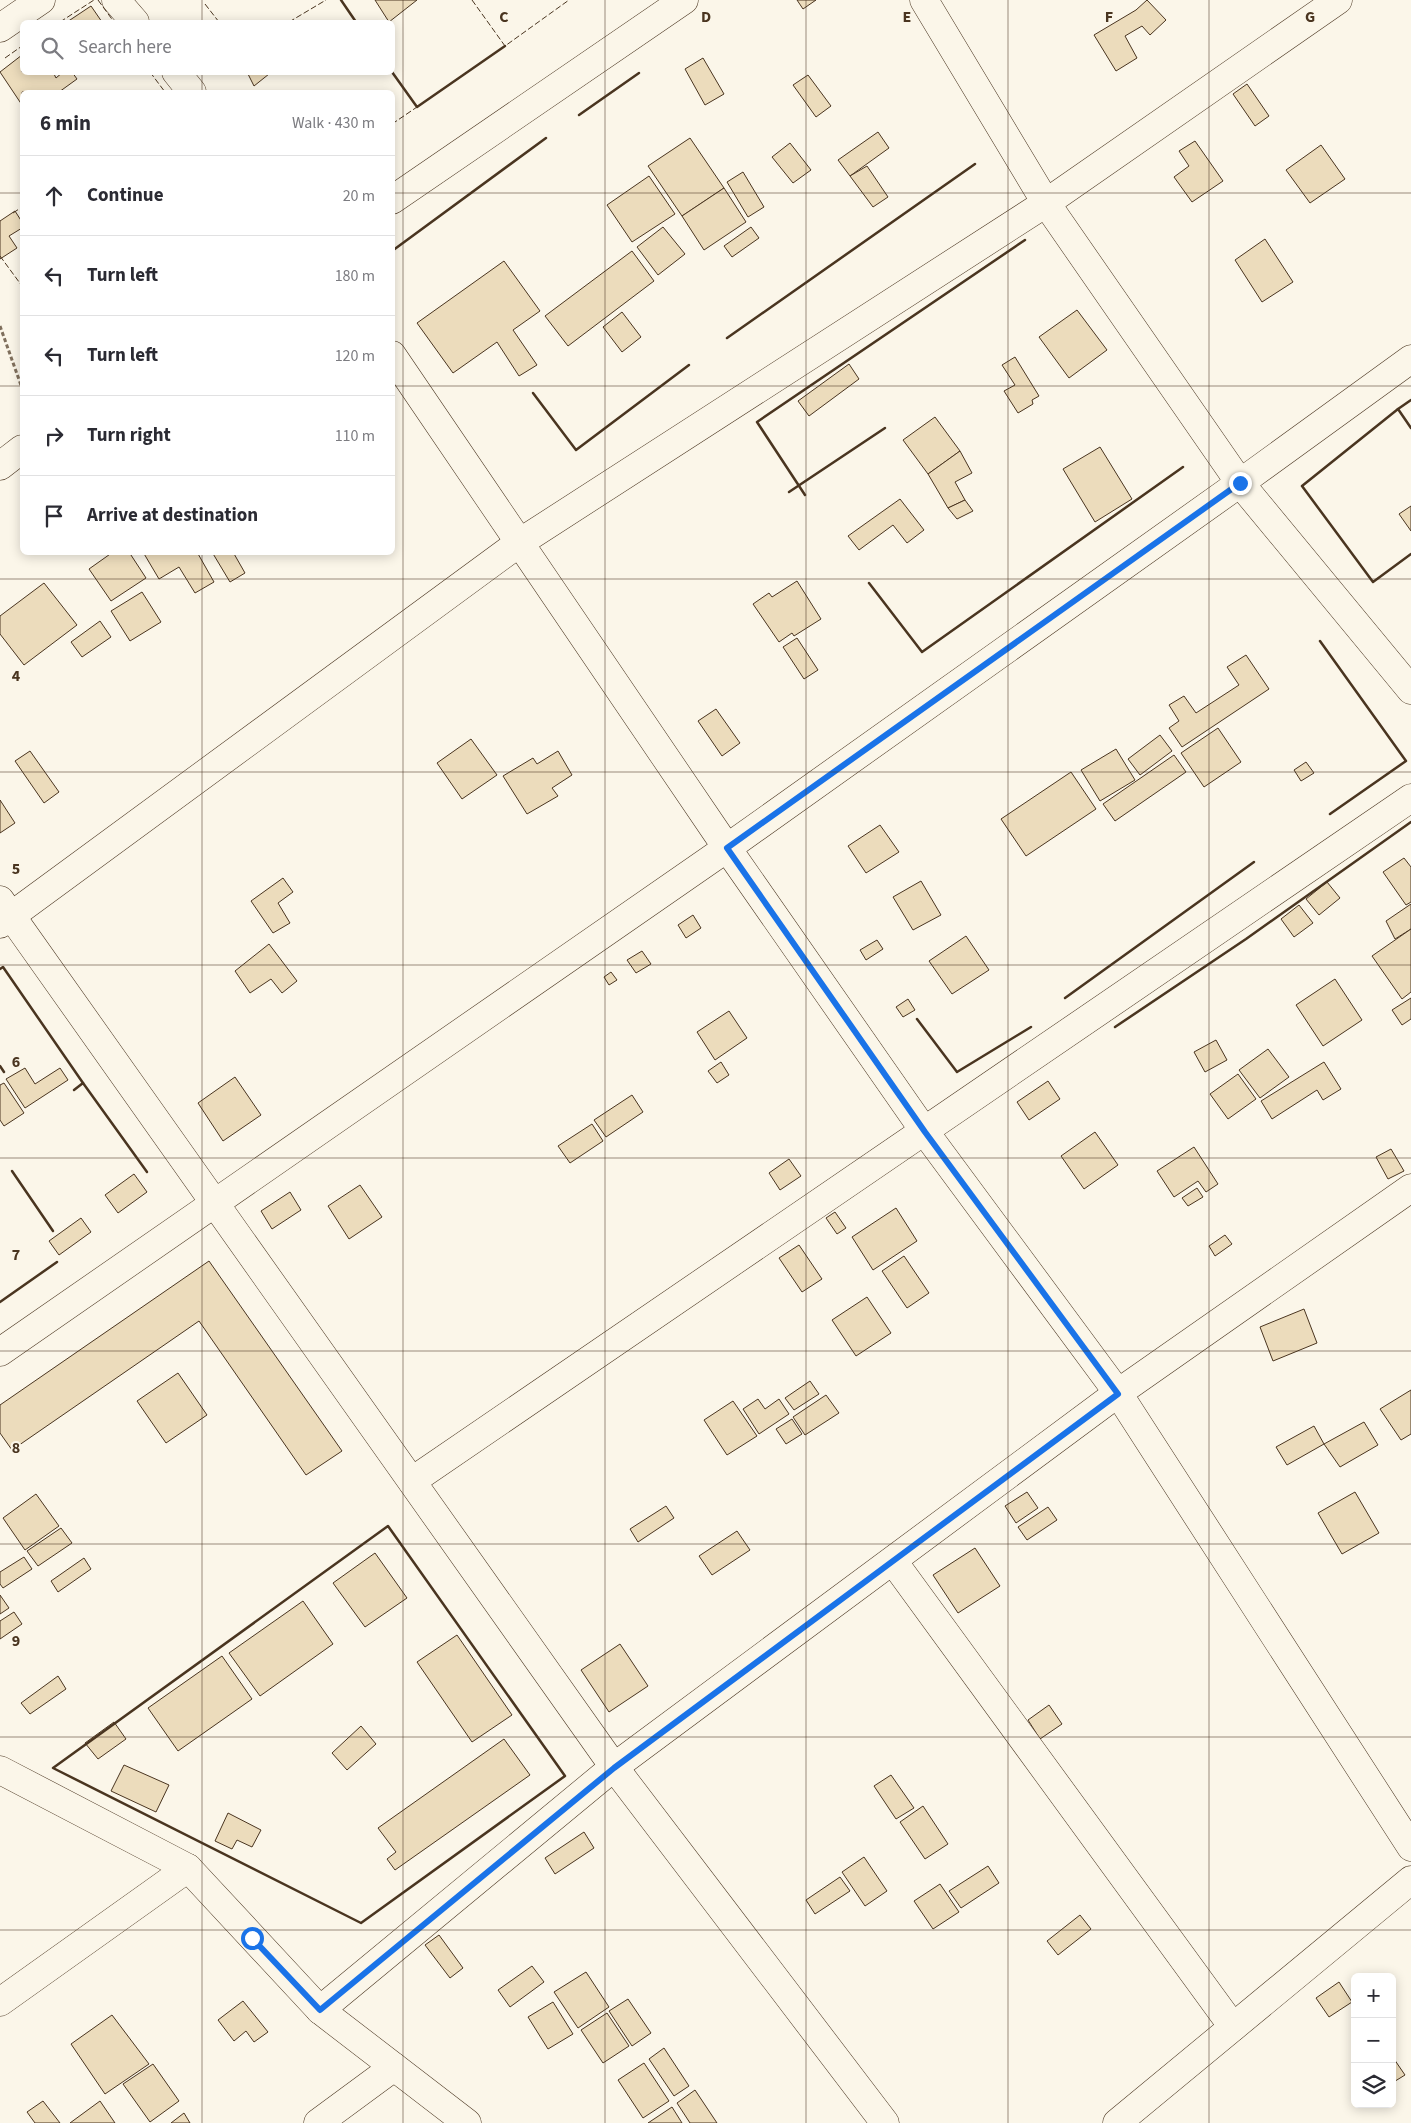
<!DOCTYPE html>
<html lang="en">
<head>
<meta charset="utf-8">
<style>
  body { margin:0; font-family:"Source Sans 3",sans-serif; background:#f2f2f3; color:#2b2b33 }
  .controls { position:absolute; right:15px; bottom:15px; display:grid; overflow:hidden; border-radius:8px; box-shadow:0 2px 12px #0003 }
  .controls button { width:45px; height:45px; display:grid; place-items:center; padding:0; border:0; border-bottom:1px solid #e1e1e2; background:#fff; color:#2b2b33; font:25px sans-serif }
  .stop { position:absolute; width:15px; height:15px; margin:-11px; border:4px solid #1a73e8; border-radius:50%; background:#fff }
  .stop.end { background:#1a73e8; border-color:#fff; box-shadow:0 1px 5px #0008 }
  .list { margin:0; padding:0; list-style:none }
  h2 { display:flex; justify-content:space-between; align-items:center; height:65px; margin:0; padding:0 20px; font-size:21px }
  h2 small { font-size:16px; font-weight:400; color:#7c7c81 }
  .list li { display:grid; grid-template-columns:32px 1fr auto; gap:15px; align-items:center; box-sizing:border-box; height:80px; padding:0 20px; border-top:1px solid #e1e1e2 }
  .list b { display:block; font-size:19px; white-space:nowrap }
  .list em { font-size:16px; font-style:normal; color:#7c7c81 }
  .icon { flex:none; width:28px; height:28px; fill:none; stroke:currentColor; stroke-width:2; stroke-linecap:round; stroke-linejoin:round }
  .map { position:relative; flex:none; width:1411px; height:2123px; overflow:hidden }
  .search { position:absolute; background:#fff; box-shadow:0 2px 12px #0003; left:20px; top:20px; width:375px; height:55px; display:flex; align-items:center; gap:12px; box-sizing:border-box; padding:0 18px; border-radius:8px; color:#7c7c81; font-size:19px }
  .panel { position:absolute; background:#fff; box-shadow:0 2px 12px #0003; left:20px; top:90px; width:375px; height:465px; border-radius:8px }
  .map>svg:first-child { display:block }
</style>
</head>
<body>
<div class="map">
<svg width="1411" height="2123" viewBox="0 0 1411 2123">
  <rect width="100%" height="100%" fill="#fbf6e9"/>
  <g fill="#ecdcbc" stroke="#4a3520">
    <path d="M 375,0 L 417,0 L 389,22 Z"/>
    <path d="M 797,0 L 816,0 L 803,9 Z"/>
    <path d="M 1147,0 L 1166,20 L 1150,35 L 1142,26 L 1125,36 L 1137,58 L 1116,71 L 1094,35 L 1136,10 Z"/>
    <path d="M 91,6 L 102,22 L 67,22 Z"/>
    <path d="M 22,55 L 22,72 L 53,72 L 56,78 L 63,72 L 72,72 L 77,79 L 59,92 L 22,92 L 22,105 L 0,72 Z"/>
    <path d="M 703,58 L 724,94 L 705,105 L 685,69 Z"/>
    <path d="M 247,72 L 268,72 L 269,74 L 254,86 Z"/>
    <path d="M 808,75 L 831,106 L 816,117 L 793,85 Z"/>
    <path d="M 1247,84 L 1269,116 L 1255,126 L 1233,94 Z"/>
    <path d="M 878,132 L 889,148 L 850,176 L 838,160 Z"/>
    <path d="M 690,138 L 724,188 L 682,216 L 648,166 Z"/>
    <path d="M 1195,141 L 1223,181 L 1192,202 L 1174,177 L 1189,166 L 1179,151 Z"/>
    <path d="M 790,143 L 811,170 L 793,183 L 772,157 Z"/>
    <path d="M 1321,145 L 1345,179 L 1310,203 L 1286,170 Z"/>
    <path d="M 867,166 L 888,197 L 873,207 L 850,176 Z"/>
    <path d="M 743,172 L 764,207 L 748,217 L 727,182 Z"/>
    <path d="M 649,176 L 675,214 L 632,242 L 607,205 Z"/>
    <path d="M 724,188 L 746,222 L 704,250 L 682,216 Z"/>
    <path d="M 15,211 L 22,222 L 22,228 L 9,236 L 17,248 L 0,259 L 0,221 Z"/>
    <path d="M 663,227 L 685,254 L 658,275 L 637,247 Z"/>
    <path d="M 751,227 L 759,238 L 732,257 L 724,246 Z"/>
    <path d="M 1265,239 L 1293,282 L 1262,302 L 1235,260 Z"/>
    <path d="M 632,251 L 654,281 L 568,346 L 545,316 Z"/>
    <path d="M 504,261 L 540,311 L 513,330 L 537,365 L 519,376 L 497,342 L 453,373 L 417,323 Z"/>
    <path d="M 1077,310 L 1107,350 L 1069,378 L 1039,337 Z"/>
    <path d="M 622,312 L 641,337 L 622,352 L 603,327 Z"/>
    <path d="M 1015,357 L 1039,396 L 1032,400 L 1033,404 L 1018,413 L 1004,391 L 1015,385 L 1002,365 Z"/>
    <path d="M 849,364 L 859,379 L 809,416 L 798,401 Z"/>
    <path d="M 935,417 L 960,451 L 928,474 L 903,440 Z"/>
    <path d="M 1100,447 L 1132,499 L 1095,522 L 1063,469 Z"/>
    <path d="M 960,451 L 972,473 L 955,482 L 965,500 L 948,508 L 928,474 Z"/>
    <path d="M 900,499 L 924,530 L 907,543 L 893,525 L 859,550 L 848,536 Z"/>
    <path d="M 965,500 L 973,511 L 957,519 L 948,508 Z"/>
    <path d="M 1411,506 L 1411,531 L 1399,514 Z"/>
    <path d="M 113,552 L 129,552 L 146,578 L 111,601 L 89,569 Z"/>
    <path d="M 143,552 L 197,552 L 214,582 L 195,593 L 179,567 L 159,579 Z"/>
    <path d="M 212,552 L 233,552 L 245,573 L 230,582 Z"/>
    <path d="M 797,581 L 821,619 L 794,636 L 792,633 L 779,642 L 753,604 L 769,593 L 772,597 Z"/>
    <path d="M 44,583 L 77,625 L 24,665 L 0,634 L 0,616 Z"/>
    <path d="M 142,592 L 161,622 L 130,641 L 111,611 Z"/>
    <path d="M 100,621 L 111,637 L 82,657 L 71,642 Z"/>
    <path d="M 797,638 L 818,670 L 804,679 L 783,647 Z"/>
    <path d="M 1246,655 L 1269,689 L 1182,747 L 1169,728 L 1179,721 L 1169,705 L 1184,696 L 1196,713 L 1239,685 L 1227,667 Z"/>
    <path d="M 716,709 L 740,743 L 722,756 L 698,721 Z"/>
    <path d="M 1218,728 L 1241,762 L 1204,787 L 1181,753 Z"/>
    <path d="M 1160,735 L 1172,751 L 1140,775 L 1128,759 Z"/>
    <path d="M 471,739 L 497,775 L 462,799 L 437,763 Z"/>
    <path d="M 1116,749 L 1135,780 L 1100,801 L 1081,770 Z"/>
    <path d="M 30,751 L 59,792 L 44,803 L 15,761 Z"/>
    <path d="M 558,751 L 572,775 L 552,788 L 558,796 L 527,814 L 503,776 L 533,758 L 537,764 Z"/>
    <path d="M 1174,755 L 1186,772 L 1115,821 L 1103,804 Z"/>
    <path d="M 1306,762 L 1314,773 L 1301,781 L 1294,770 Z"/>
    <path d="M 1071,772 L 1096,809 L 1026,856 L 1001,819 Z"/>
    <path d="M 0,800 L 15,823 L 0,833 Z"/>
    <path d="M 880,825 L 899,852 L 866,873 L 848,846 Z"/>
    <path d="M 1404,858 L 1411,867 L 1411,902 L 1406,905 L 1383,872 Z"/>
    <path d="M 283,878 L 293,892 L 278,903 L 290,923 L 273,933 L 251,901 Z"/>
    <path d="M 921,881 L 941,915 L 913,930 L 893,897 Z"/>
    <path d="M 1327,882 L 1340,898 L 1319,915 L 1306,899 Z"/>
    <path d="M 1411,904 L 1411,929 L 1395,939 L 1386,921 Z"/>
    <path d="M 1299,905 L 1313,923 L 1294,937 L 1281,919 Z"/>
    <path d="M 693,915 L 701,928 L 686,938 L 678,925 Z"/>
    <path d="M 1411,929 L 1411,992 L 1402,999 L 1372,956 Z"/>
    <path d="M 966,936 L 989,970 L 952,994 L 929,961 Z"/>
    <path d="M 877,940 L 883,949 L 866,960 L 860,950 Z"/>
    <path d="M 269,944 L 297,981 L 282,993 L 271,979 L 250,993 L 235,971 Z"/>
    <path d="M 642,951 L 651,964 L 636,973 L 627,960 Z"/>
    <path d="M 611,972 L 617,980 L 609,985 L 604,977 Z"/>
    <path d="M 1335,979 L 1362,1020 L 1323,1046 L 1296,1005 Z"/>
    <path d="M 1411,998 L 1411,1019 L 1402,1025 L 1392,1010 Z"/>
    <path d="M 908,999 L 915,1010 L 903,1017 L 896,1007 Z"/>
    <path d="M 729,1011 L 747,1038 L 715,1060 L 697,1032 Z"/>
    <path d="M 1216,1040 L 1227,1060 L 1205,1072 L 1194,1052 Z"/>
    <path d="M 1268,1049 L 1289,1077 L 1260,1098 L 1239,1070 Z"/>
    <path d="M 721,1062 L 729,1075 L 717,1083 L 708,1071 Z"/>
    <path d="M 1324,1062 L 1341,1089 L 1323,1100 L 1317,1090 L 1272,1119 L 1261,1101 Z"/>
    <path d="M 25,1068 L 35,1084 L 60,1068 L 68,1080 L 25,1108 L 6,1079 Z"/>
    <path d="M 1238,1074 L 1256,1099 L 1228,1119 L 1210,1094 Z"/>
    <path d="M 235,1077 L 261,1115 L 223,1141 L 198,1103 Z"/>
    <path d="M 1048,1081 L 1060,1099 L 1029,1120 L 1017,1102 Z"/>
    <path d="M 4,1083 L 24,1113 L 4,1126 L 0,1120 L 0,1085 Z"/>
    <path d="M 632,1095 L 643,1112 L 606,1137 L 594,1120 Z"/>
    <path d="M 592,1124 L 603,1141 L 570,1163 L 558,1146 Z"/>
    <path d="M 1095,1132 L 1118,1165 L 1084,1189 L 1061,1156 Z"/>
    <path d="M 1194,1147 L 1218,1184 L 1206,1192 L 1198,1181 L 1174,1197 L 1157,1171 Z"/>
    <path d="M 1391,1149 L 1404,1171 L 1388,1179 L 1376,1157 Z"/>
    <path d="M 789,1159 L 801,1176 L 780,1190 L 769,1173 Z"/>
    <path d="M 134,1174 L 147,1192 L 118,1213 L 105,1195 Z"/>
    <path d="M 360,1185 L 382,1217 L 349,1239 L 328,1206 Z"/>
    <path d="M 1197,1188 L 1203,1197 L 1188,1206 L 1182,1198 Z"/>
    <path d="M 290,1192 L 301,1210 L 272,1229 L 261,1211 Z"/>
    <path d="M 896,1208 L 917,1241 L 873,1270 L 852,1237 Z"/>
    <path d="M 835,1212 L 846,1228 L 837,1234 L 826,1218 Z"/>
    <path d="M 81,1218 L 91,1232 L 59,1255 L 49,1241 Z"/>
    <path d="M 1225,1235 L 1232,1244 L 1215,1256 L 1209,1246 Z"/>
    <path d="M 799,1245 L 822,1279 L 802,1292 L 779,1258 Z"/>
    <path d="M 904,1256 L 929,1293 L 907,1308 L 882,1271 Z"/>
    <path d="M 209,1261 L 342,1451 L 306,1475 L 199,1321 L 12,1450 L 0,1433 L 0,1405 Z"/>
    <path d="M 867,1297 L 891,1333 L 856,1356 L 832,1320 Z"/>
    <path d="M 1304,1309 L 1317,1343 L 1273,1361 L 1260,1327 Z"/>
    <path d="M 178,1373 L 207,1415 L 166,1443 L 137,1401 Z"/>
    <path d="M 810,1381 L 819,1394 L 794,1410 L 785,1398 Z"/>
    <path d="M 1411,1390 L 1411,1434 L 1401,1440 L 1380,1409 Z"/>
    <path d="M 826,1395 L 839,1413 L 805,1435 L 793,1417 Z"/>
    <path d="M 758,1399 L 765,1409 L 779,1399 L 789,1414 L 759,1434 L 743,1409 Z"/>
    <path d="M 733,1401 L 757,1436 L 727,1455 L 704,1420 Z"/>
    <path d="M 792,1419 L 802,1434 L 786,1444 L 776,1429 Z"/>
    <path d="M 1364,1422 L 1378,1445 L 1340,1467 L 1324,1444 Z"/>
    <path d="M 1314,1426 L 1324,1444 L 1287,1465 L 1276,1447 Z"/>
    <path d="M 1027,1492 L 1038,1508 L 1016,1523 L 1005,1506 Z"/>
    <path d="M 1355,1492 L 1379,1533 L 1342,1554 L 1318,1513 Z"/>
    <path d="M 36,1494 L 59,1526 L 25,1550 L 3,1518 Z"/>
    <path d="M 666,1506 L 674,1518 L 638,1542 L 630,1529 Z"/>
    <path d="M 1048,1507 L 1057,1520 L 1027,1540 L 1018,1527 Z"/>
    <path d="M 61,1528 L 72,1543 L 38,1566 L 27,1551 Z"/>
    <path d="M 737,1531 L 750,1550 L 712,1575 L 699,1556 Z"/>
    <path d="M 975,1548 L 1000,1586 L 958,1613 L 933,1575 Z"/>
    <path d="M 375,1553 L 407,1598 L 365,1627 L 333,1583 Z"/>
    <path d="M 24,1557 L 32,1569 L 3,1588 L 0,1584 L 0,1572 Z"/>
    <path d="M 84,1558 L 91,1569 L 58,1592 L 51,1581 Z"/>
    <path d="M 0,1595 L 9,1608 L 0,1614 Z"/>
    <path d="M 303,1601 L 333,1644 L 260,1696 L 229,1653 Z"/>
    <path d="M 14,1612 L 22,1624 L 0,1639 L 0,1621 Z"/>
    <path d="M 457,1635 L 512,1715 L 472,1742 L 417,1662 Z"/>
    <path d="M 620,1644 L 648,1686 L 609,1712 L 581,1670 Z"/>
    <path d="M 222,1656 L 252,1699 L 178,1751 L 148,1708 Z"/>
    <path d="M 58,1676 L 66,1689 L 30,1714 L 21,1703 Z"/>
    <path d="M 1049,1705 L 1062,1724 L 1040,1739 L 1028,1720 Z"/>
    <path d="M 114,1722 L 126,1739 L 98,1759 L 85,1743 Z"/>
    <path d="M 361,1726 L 376,1744 L 347,1770 L 332,1753 Z"/>
    <path d="M 504,1739 L 530,1775 L 395,1870 L 387,1859 L 396,1852 L 378,1828 Z"/>
    <path d="M 124,1765 L 169,1785 L 156,1812 L 111,1791 Z"/>
    <path d="M 891,1775 L 914,1808 L 896,1819 L 874,1786 Z"/>
    <path d="M 923,1806 L 948,1844 L 925,1859 L 900,1822 Z"/>
    <path d="M 228,1813 L 261,1830 L 252,1847 L 237,1840 L 232,1849 L 215,1841 Z"/>
    <path d="M 584,1832 L 594,1848 L 555,1874 L 545,1858 Z"/>
    <path d="M 864,1857 L 887,1891 L 865,1906 L 842,1872 Z"/>
    <path d="M 988,1866 L 999,1883 L 961,1908 L 949,1891 Z"/>
    <path d="M 840,1877 L 850,1891 L 815,1914 L 806,1900 Z"/>
    <path d="M 940,1884 L 959,1912 L 933,1929 L 914,1901 Z"/>
    <path d="M 1080,1915 L 1091,1929 L 1058,1955 L 1047,1941 Z"/>
    <path d="M 439,1935 L 463,1968 L 450,1978 L 425,1945 Z"/>
    <path d="M 532,1966 L 544,1982 L 510,2007 L 498,1990 Z"/>
    <path d="M 586,1972 L 609,2007 L 578,2028 L 554,1992 Z"/>
    <path d="M 1339,1982 L 1352,2002 L 1329,2017 L 1316,1998 Z"/>
    <path d="M 628,1999 L 651,2033 L 632,2046 L 609,2011 Z"/>
    <path d="M 243,2001 L 268,2032 L 254,2042 L 246,2031 L 234,2041 L 218,2020 Z"/>
    <path d="M 553,2002 L 573,2034 L 548,2049 L 528,2017 Z"/>
    <path d="M 607,2013 L 629,2046 L 603,2063 L 581,2030 Z"/>
    <path d="M 112,2015 L 149,2064 L 105,2094 L 71,2044 Z"/>
    <path d="M 664,2048 L 689,2086 L 674,2096 L 649,2059 Z"/>
    <path d="M 1392,2056 L 1405,2075 L 1392,2083 Z"/>
    <path d="M 644,2063 L 669,2101 L 643,2118 L 618,2080 Z"/>
    <path d="M 153,2064 L 179,2101 L 150,2122 L 123,2084 Z"/>
    <path d="M 695,2090 L 717,2123 L 690,2123 L 677,2103 Z"/>
    <path d="M 43,2101 L 60,2123 L 35,2123 L 27,2112 Z"/>
    <path d="M 100,2101 L 115,2123 L 70,2123 Z"/>
    <path d="M 672,2107 L 682,2123 L 648,2123 Z"/>
    <path d="M 184,2113 L 190,2123 L 171,2123 Z"/>
  </g>
  <g fill="none" stroke-linecap="round" stroke-linejoin="round">
    <defs>
      <g id="minor">
        <path d="M 116,0 L 135,22"/>
        <path d="M 924,0 L 1046,203 L 1240,483 L 1411,690"/>
        <path d="M 0,28 L 41,0"/>
        <path d="M 176,72 L 192,92"/>
        <path d="M 392,200 L 684,0"/>
        <path d="M 392,355 L 727,848 L 925,1132 L 1118,1393 L 1411,1847"/>
        <path d="M 0,466 L 22,449"/>
        <path d="M 0,900 L 614,1767 L 885,2123"/>
        <path d="M 0,924 L 519,543 L 1046,203 L 1338,0"/>
        <path d="M 0,1352 L 727,848 L 1240,483 L 1411,359"/>
        <path d="M 412,1481 L 1411,798"/>
        <path d="M 893,1561 L 1233,2027"/>
        <path d="M 0,1770 L 188,1868 L 320,2010 L 467,2123"/>
        <path d="M 0,2002 L 188,1868"/>
        <path d="M 320,2010 L 614,1767 L 1118,1393 L 1411,1188"/>
        <path d="M 318,2123 L 394,2067"/>
        <path d="M 1117,2123 L 1411,1880"/>
      </g>
    </defs>
    <use href="#minor" stroke="#4a3520" stroke-width="29"/>
    <path stroke="#7f6f5c" stroke-width="3" stroke-dasharray="4 2.5" stroke-linecap="butt" d="M 0,326 L 22,388"/>
    <use href="#minor" stroke="#fbf6e9" stroke-width="28"/>
    <g stroke="#4a3520" stroke-width="1" stroke-dasharray="6 2.5" stroke-linecap="butt">
      <path d="M 98,0 L 114,22"/>
      <path d="M 472,0 L 505,46 L 569,0"/>
      <path d="M 205,4 L 219,22"/>
      <path d="M 60,22 L 94,0"/>
      <path d="M 289,22 L 326,0"/>
      <path d="M 5,58 L 22,46"/>
      <path d="M 150,72 L 165,92"/>
      <path d="M 392,124 L 417,107"/>
      <path d="M 13,213 L 22,207"/>
      <path d="M 0,256 L 22,286"/>
    </g>
    <g stroke="#4a3520" stroke-width="2.5">
      <path d="M 341,0 L 356,22"/>
      <path d="M 392,72 L 417,107 L 505,46"/>
      <path d="M 579,115 L 639,73"/>
      <path d="M 392,251 L 546,138"/>
      <path d="M 727,338 L 975,164"/>
      <path d="M 533,393 L 576,450 L 689,365"/>
      <path d="M 1398,409 L 1411,400"/>
      <path d="M 1411,428 L 1398,409 L 1302,486 L 1373,582 L 1411,554"/>
      <path d="M 789,492 L 885,428"/>
      <path d="M 805,495 L 757,422 L 1025,240"/>
      <path d="M 869,583 L 922,652 L 1183,467"/>
      <path d="M 1320,641 L 1406,761 L 1330,814"/>
      <path d="M 0,969 L 3,967 L 83,1083"/>
      <path d="M 1065,998 L 1254,862"/>
      <path d="M 917,1019 L 957,1072 L 1031,1027"/>
      <path d="M 1115,1027 L 1246,939 L 1411,822"/>
      <path d="M 0,1066 L 4,1072"/>
      <path d="M 74,1090 L 83,1083 L 147,1172"/>
      <path d="M 12,1171 L 53,1231"/>
      <path d="M 0,1302 L 57,1262"/>
      <path d="M 388,1526 L 565,1776 L 361,1923 L 53,1768 Z"/>
    </g>
  </g>
  <g fill="none" stroke-linecap="round" stroke-linejoin="round">
    <path stroke="#1a73e8" stroke-width="6" d="M 252,1938 L 320,2010 L 614,1768 L 1118,1394 L 925,1132 L 727,848 L 1240,483"/>
  </g>
  <path fill="none" stroke="#4a3520" stroke-width="1" stroke-opacity="0.55" d="M 202,0 L 202,22M 403,0 L 403,2123M 605,0 L 605,2123M 806,0 L 806,2123M 1008,0 L 1008,2123M 1209,0 L 1209,2123M 202,72 L 202,92M 0,193 L 22,193M 392,193 L 1411,193M 0,386 L 22,386M 392,386 L 1411,386M 202,552 L 202,2123M 0,579 L 1411,579M 0,772 L 1411,772M 0,965 L 1411,965M 0,1158 L 1411,1158M 0,1351 L 1411,1351M 0,1544 L 1411,1544M 0,1737 L 1411,1737M 0,1930 L 1411,1930"/>
  <g font-size="16" text-anchor="middle" font-weight="bold" fill="#4a3520" stroke="#fbf6e9" stroke-width="4" stroke-linejoin="round" paint-order="stroke">
    <text x="504" y="22">C</text>
    <text x="706" y="22">D</text>
    <text x="907" y="22">E</text>
    <text x="1109" y="22">F</text>
    <text x="1310" y="22">G</text>
    <text x="16" y="681">4</text>
    <text x="16" y="874">5</text>
    <text x="16" y="1067">6</text>
    <text x="16" y="1260">7</text>
    <text x="16" y="1453">8</text>
    <text x="16" y="1646">9</text>
  </g>
</svg>
<div class="controls">
<button>+</button>
<button>−</button>
<button><svg class="icon" aria-label="layers" viewBox="0 0 24 24"><path d="M12 4l9 5-9 5-9-5zM3 14l9 5 9-5"/></svg></button>
</div>
<div class="stop" style="left:252px;top:1938px"></div>
<div class="stop end" style="left:1240px;top:483px"></div>
<div class="search"><svg class="icon" aria-label="search" viewBox="0 0 24 24"><circle cx="10" cy="10" r="6"/><path d="M15 15l6 6"/></svg>Search here</div>
<section class="panel">
<h2>6 min<small>Walk · 430 m</small></h2>
<ul class="list">
<li><svg class="icon" aria-label="ahead" viewBox="0 0 24 24"><path d="M12 20V5M6 11l6-6 6 6"/></svg><div><b>Continue</b></div><em>20 m</em></li>
<li><svg class="icon" aria-label="left" viewBox="0 0 24 24"><path d="M17 20v-9H6M10 6l-5 5 5 5"/></svg><div><b>Turn left</b></div><em>180 m</em></li>
<li><svg class="icon" aria-label="left" viewBox="0 0 24 24"><path d="M17 20v-9H6M10 6l-5 5 5 5"/></svg><div><b>Turn left</b></div><em>120 m</em></li>
<li><svg class="icon" aria-label="right" viewBox="0 0 24 24"><path d="M7 20v-9h11M14 6l5 5-5 5"/></svg><div><b>Turn right</b></div><em>110 m</em></li>
<li><svg class="icon" aria-label="arrive" viewBox="0 0 24 24"><path d="M6 21V4h12l-3 4 3 4H6"/></svg><div><b>Arrive at destination</b></div></li>
</ul>
</section>
</div>
</body>
</html>
